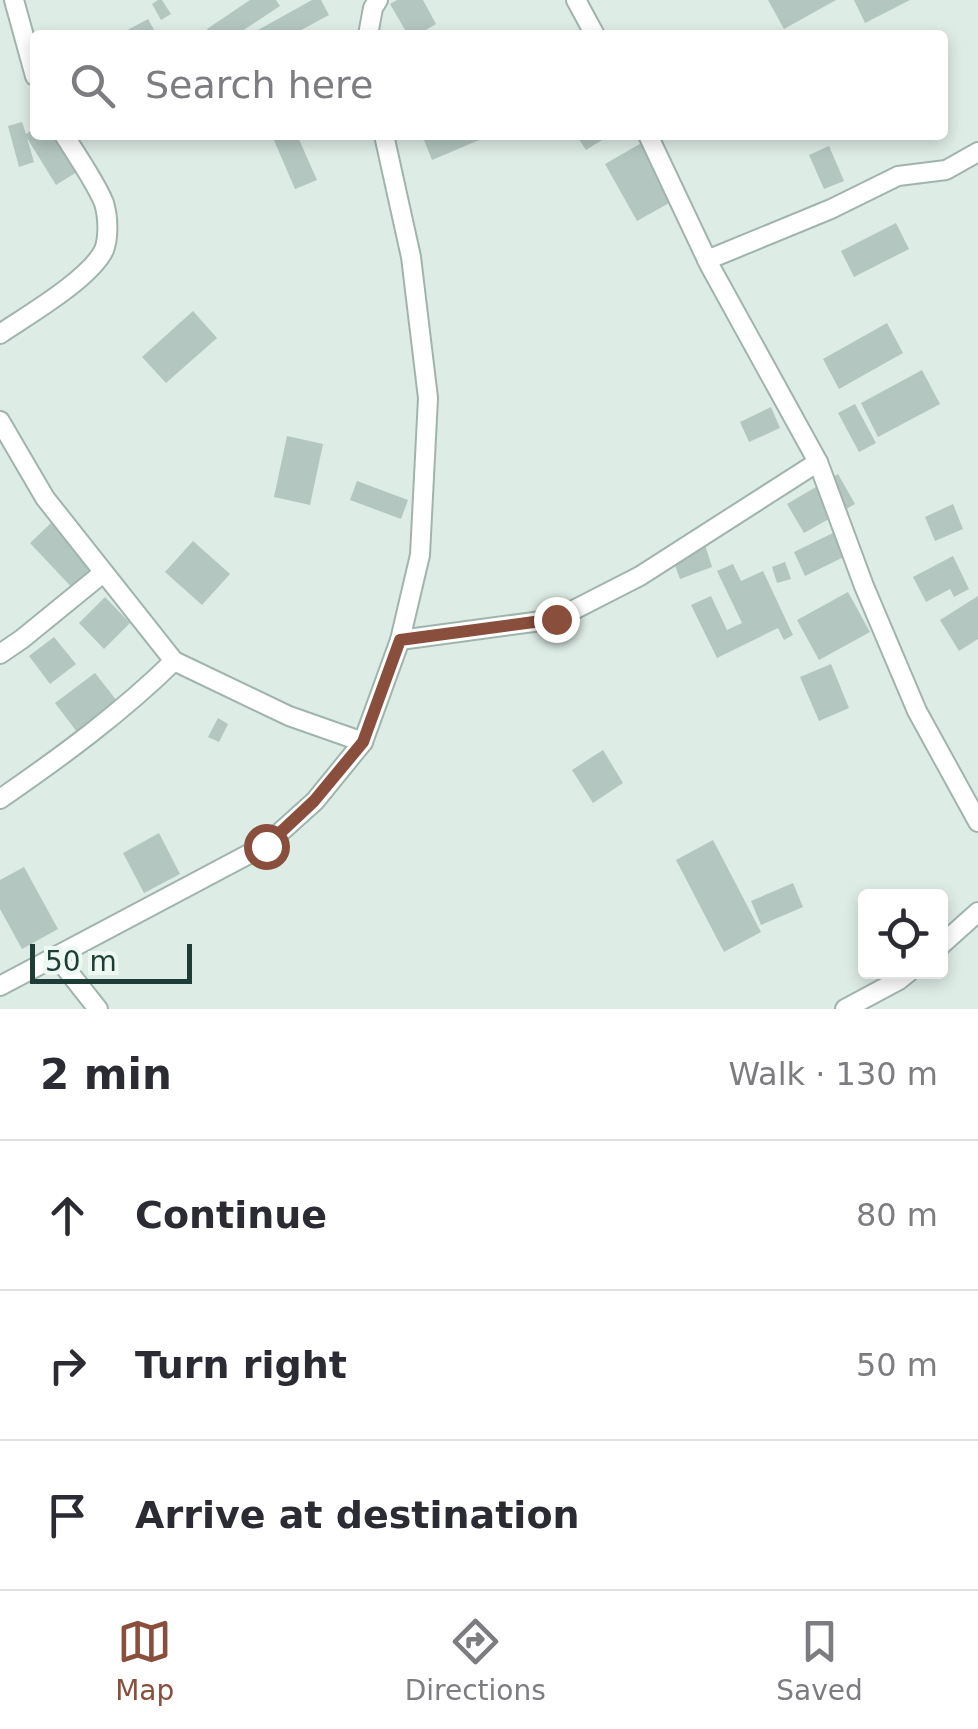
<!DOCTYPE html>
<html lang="en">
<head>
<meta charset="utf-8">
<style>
  body { margin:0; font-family:"DejaVu Sans",sans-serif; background:#f2f2f3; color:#2b2b33 }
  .controls { position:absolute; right:30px; bottom:30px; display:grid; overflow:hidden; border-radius:10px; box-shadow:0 5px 15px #0003 }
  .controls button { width:90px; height:90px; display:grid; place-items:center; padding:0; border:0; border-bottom:2px solid #e1e1e2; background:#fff; color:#2b2b33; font:50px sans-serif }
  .scale { position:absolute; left:30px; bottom:25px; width:162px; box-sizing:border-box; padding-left:10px; border:5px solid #1d3d36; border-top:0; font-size:28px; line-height:35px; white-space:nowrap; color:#1d3d36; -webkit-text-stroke:8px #eef8f3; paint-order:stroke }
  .stop { position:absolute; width:30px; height:30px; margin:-22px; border:8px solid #8a4f3c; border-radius:50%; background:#fff }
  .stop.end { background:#8a4f3c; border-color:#fff; box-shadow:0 2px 10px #0008 }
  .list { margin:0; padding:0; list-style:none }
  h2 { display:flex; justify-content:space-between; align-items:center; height:130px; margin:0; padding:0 40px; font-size:42px }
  h2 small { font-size:32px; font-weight:400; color:#7c7c81 }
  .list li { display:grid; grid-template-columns:65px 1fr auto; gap:30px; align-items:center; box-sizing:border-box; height:150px; padding:0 40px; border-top:2px solid #e1e1e2 }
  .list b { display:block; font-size:38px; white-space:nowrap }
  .list em { font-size:32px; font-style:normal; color:#7c7c81 }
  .icon { flex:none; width:55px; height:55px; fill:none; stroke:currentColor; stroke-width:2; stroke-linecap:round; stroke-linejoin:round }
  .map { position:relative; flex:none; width:978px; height:1009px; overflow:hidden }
  .search { position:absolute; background:#fff; box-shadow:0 5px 15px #0003; left:30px; right:30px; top:30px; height:110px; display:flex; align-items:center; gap:25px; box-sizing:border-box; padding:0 35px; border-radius:10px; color:#7c7c81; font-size:38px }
  .sheet { height:580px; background:#fff }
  nav { display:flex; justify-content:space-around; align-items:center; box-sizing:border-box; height:140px; border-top:2px solid #e1e1e2; background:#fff; font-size:28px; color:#7c7c81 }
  nav a { display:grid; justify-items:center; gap:5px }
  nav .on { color:#8a4f3c }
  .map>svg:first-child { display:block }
</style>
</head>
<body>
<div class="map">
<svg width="978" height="1009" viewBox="0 0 978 1009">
  <rect width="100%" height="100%" fill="#deece6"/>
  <g fill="#b3c6bf">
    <path d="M 158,0 L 162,0 L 171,14 L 161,20 L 152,4 Z"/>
    <path d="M 250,0 L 276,0 L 280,6 L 236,35 L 211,35 L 207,29 Z"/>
    <path d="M 312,0 L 321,0 L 329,15 L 292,35 L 249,35 Z"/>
    <path d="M 397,0 L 423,0 L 436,24 L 417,35 L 408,35 L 390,4 Z"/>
    <path d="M 768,0 L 836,0 L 784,29 Z"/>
    <path d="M 854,0 L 910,0 L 865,23 Z"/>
    <path d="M 148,19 L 157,35 L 126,35 L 124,32 Z"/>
    <path d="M 22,122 L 26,134 L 35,128 L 35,135 L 77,135 L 93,162 L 56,185 L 27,138 L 34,162 L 19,167 L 8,126 Z"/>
    <path d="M 280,135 L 297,135 L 317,180 L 295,189 L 273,138 Z"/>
    <path d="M 422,135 L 491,135 L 432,160 Z"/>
    <path d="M 576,135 L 610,135 L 586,150 Z"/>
    <path d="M 645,141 L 678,198 L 637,221 L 605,164 Z"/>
    <path d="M 829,146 L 844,181 L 824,189 L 809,155 Z"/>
    <path d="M 896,223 L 909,249 L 854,277 L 841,251 Z"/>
    <path d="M 193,311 L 217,338 L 166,383 L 142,357 Z"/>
    <path d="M 887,323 L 903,353 L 839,389 L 823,359 Z"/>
    <path d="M 922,370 L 940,404 L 878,437 L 861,403 Z"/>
    <path d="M 855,404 L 876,443 L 859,452 L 838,413 Z"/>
    <path d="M 771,407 L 780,428 L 749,442 L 740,422 Z"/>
    <path d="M 287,436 L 323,444 L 310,505 L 274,497 Z"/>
    <path d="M 838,474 L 855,504 L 804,533 L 787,504 Z"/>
    <path d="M 357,481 L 408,500 L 401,519 L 350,500 Z"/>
    <path d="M 953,504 L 963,529 L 935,541 L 925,517 Z"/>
    <path d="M 52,522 L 98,571 L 76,592 L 30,543 Z"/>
    <path d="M 841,529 L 852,553 L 805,576 L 794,552 Z"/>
    <path d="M 193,541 L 230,574 L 202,605 L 165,572 Z"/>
    <path d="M 705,545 L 712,567 L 680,579 L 672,557 Z"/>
    <path d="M 953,556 L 969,589 L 954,597 L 950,589 L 926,602 L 913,577 Z"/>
    <path d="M 785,562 L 791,579 L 777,583 L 772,567 Z"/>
    <path d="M 733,564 L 741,581 L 763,571 L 793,635 L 784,640 L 778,628 L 717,658 L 691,605 L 711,596 L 727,630 L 742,623 L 717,571 Z"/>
    <path d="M 848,592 L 870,632 L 819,660 L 797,620 Z"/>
    <path d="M 978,596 L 978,639 L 959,651 L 940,620 Z"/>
    <path d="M 105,597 L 130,623 L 104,649 L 79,623 Z"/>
    <path d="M 54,637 L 76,664 L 50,684 L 29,656 Z"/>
    <path d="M 831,664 L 849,708 L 819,721 L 800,677 Z"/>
    <path d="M 95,673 L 117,701 L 77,732 L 55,703 Z"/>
    <path d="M 218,718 L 228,724 L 219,742 L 208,737 Z"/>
    <path d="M 603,750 L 623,783 L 593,803 L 572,770 Z"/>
    <path d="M 159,833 L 180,874 L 144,893 L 123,853 Z"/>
    <path d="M 713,840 L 761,932 L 724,952 L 676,860 Z"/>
    <path d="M 24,867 L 58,929 L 22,949 L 0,909 L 0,880 Z"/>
    <path d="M 793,883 L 803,907 L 761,925 L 751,901 Z"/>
  </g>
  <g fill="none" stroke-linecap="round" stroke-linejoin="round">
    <defs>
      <g id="street">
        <path d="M 14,0 L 35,76"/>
        <path d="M 576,0 L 595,35"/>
        <path d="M 368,35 L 373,8 L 378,0"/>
        <path d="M 648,135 L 710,266 L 818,462 L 864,586 L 917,711 L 978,822"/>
        <path d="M 707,260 L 831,209 L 898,176 L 946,170 L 978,152"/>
        <path d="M 0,334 C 28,315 90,279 104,250 C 109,237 108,216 104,203 C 96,183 76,154 64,135"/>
        <path d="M 0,421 L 45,498 L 174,661 L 289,716 L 363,742"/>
        <path d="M 400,640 L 556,619 L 640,576 L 818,462"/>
        <path d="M 0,654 L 22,639 L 103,573"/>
        <path d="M 0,799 C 61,757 121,713 174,661"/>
        <path d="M 940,946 L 978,912"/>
        <path d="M 56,956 L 98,1009"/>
        <path d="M 0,986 L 266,845 L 315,801 L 363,742 L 400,640 L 420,555 L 428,398 L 411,257 L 384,135"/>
        <path d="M 845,1009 L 899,980 L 909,972"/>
      </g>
    </defs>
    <use href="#street" stroke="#a0b4ae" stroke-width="22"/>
    <use href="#street" stroke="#fff" stroke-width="18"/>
  </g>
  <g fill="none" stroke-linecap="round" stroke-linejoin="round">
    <path stroke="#8a4f3c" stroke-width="12" d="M 266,846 L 314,801 L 363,742 L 400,640 L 556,619"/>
  </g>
</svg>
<div class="controls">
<button><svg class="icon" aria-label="locate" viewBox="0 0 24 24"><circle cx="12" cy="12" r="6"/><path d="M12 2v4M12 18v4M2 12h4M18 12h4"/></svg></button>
</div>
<div class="scale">50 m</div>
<div class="stop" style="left:266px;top:846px"></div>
<div class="stop end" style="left:556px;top:619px"></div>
<div class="search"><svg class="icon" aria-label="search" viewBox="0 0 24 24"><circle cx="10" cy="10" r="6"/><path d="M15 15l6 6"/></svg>Search here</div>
</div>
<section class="sheet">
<h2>2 min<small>Walk · 130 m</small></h2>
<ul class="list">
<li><svg class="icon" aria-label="ahead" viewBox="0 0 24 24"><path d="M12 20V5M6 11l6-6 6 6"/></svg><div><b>Continue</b></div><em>80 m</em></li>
<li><svg class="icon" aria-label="right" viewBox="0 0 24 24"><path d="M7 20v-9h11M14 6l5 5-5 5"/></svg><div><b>Turn right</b></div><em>50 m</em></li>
<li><svg class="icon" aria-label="arrive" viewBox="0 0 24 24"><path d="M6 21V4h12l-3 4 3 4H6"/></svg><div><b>Arrive at destination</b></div></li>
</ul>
</section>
<nav>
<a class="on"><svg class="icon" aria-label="map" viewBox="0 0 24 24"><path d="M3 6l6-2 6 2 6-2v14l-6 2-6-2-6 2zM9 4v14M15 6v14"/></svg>Map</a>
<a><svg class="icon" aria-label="directions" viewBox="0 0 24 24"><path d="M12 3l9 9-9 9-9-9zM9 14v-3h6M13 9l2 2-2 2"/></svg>Directions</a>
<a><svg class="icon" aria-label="saved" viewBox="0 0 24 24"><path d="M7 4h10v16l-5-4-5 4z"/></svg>Saved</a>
</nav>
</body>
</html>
